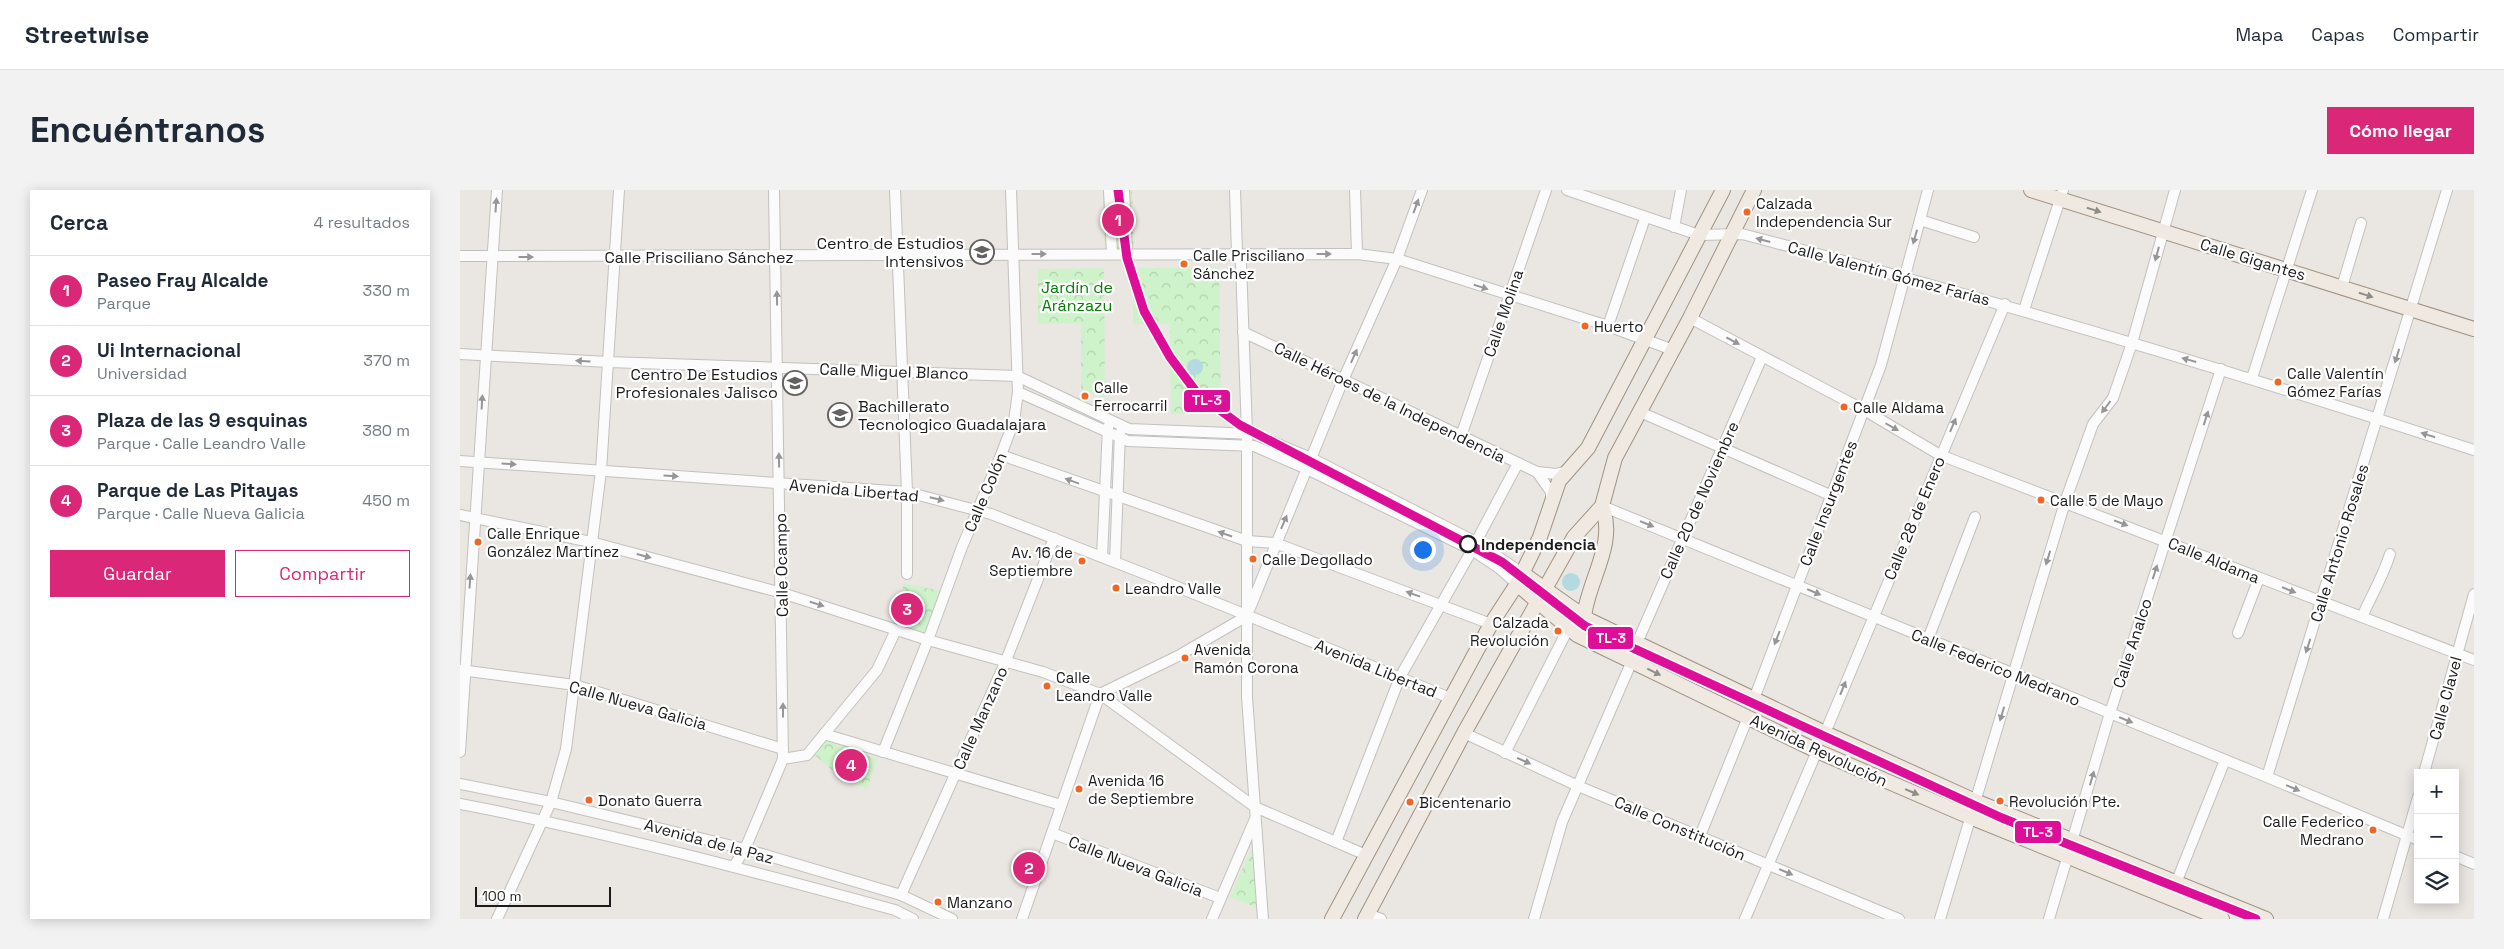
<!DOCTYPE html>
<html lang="es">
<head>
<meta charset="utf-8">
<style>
  body { margin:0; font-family:"Space Grotesk",sans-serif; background:#f2f2f3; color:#1f2937 }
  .controls { position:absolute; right:15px; bottom:15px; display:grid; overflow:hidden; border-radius:0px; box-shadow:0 2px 12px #0003 }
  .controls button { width:45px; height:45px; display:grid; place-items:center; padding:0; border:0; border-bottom:1px solid #e0e1e3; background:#fff; color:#1f2937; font:25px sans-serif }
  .scale { position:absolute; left:15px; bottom:12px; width:136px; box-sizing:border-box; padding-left:5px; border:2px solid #1b1b1b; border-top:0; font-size:14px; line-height:18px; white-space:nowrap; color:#1b1b1b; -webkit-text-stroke:4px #fff; paint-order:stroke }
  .you { position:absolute; left:962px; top:359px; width:18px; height:18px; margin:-12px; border:4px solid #fff; border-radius:50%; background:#1a73e8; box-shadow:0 0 0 8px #1a73e833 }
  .badge { display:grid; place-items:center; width:32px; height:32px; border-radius:50%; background:#db2777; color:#fff; font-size:16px; font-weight:700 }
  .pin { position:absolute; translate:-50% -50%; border:2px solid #fff; box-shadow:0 1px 5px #0006 }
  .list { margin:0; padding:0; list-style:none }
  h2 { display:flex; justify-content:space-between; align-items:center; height:65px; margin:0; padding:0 20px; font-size:21px }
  h2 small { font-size:16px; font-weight:400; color:#747a83 }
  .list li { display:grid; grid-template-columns:32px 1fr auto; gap:15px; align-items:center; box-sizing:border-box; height:70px; padding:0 20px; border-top:1px solid #e0e1e3 }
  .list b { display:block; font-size:19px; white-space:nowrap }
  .list p { margin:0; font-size:16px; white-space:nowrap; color:#747a83 }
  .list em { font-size:16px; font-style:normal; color:#747a83 }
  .actions { display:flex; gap:10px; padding:15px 20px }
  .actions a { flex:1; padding:11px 0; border:1px solid #db2777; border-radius:0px; text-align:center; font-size:18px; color:#db2777 }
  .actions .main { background:#db2777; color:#fff }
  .icon { flex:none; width:28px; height:28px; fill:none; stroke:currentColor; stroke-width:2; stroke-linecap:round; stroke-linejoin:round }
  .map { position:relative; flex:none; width:2014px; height:729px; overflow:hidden; border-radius:0px }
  header { display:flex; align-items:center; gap:30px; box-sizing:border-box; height:70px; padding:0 25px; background:#fff; border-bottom:1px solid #e0e1e3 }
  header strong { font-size:24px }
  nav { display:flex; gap:28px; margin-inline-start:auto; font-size:18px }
  .intro { display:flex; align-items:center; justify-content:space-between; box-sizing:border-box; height:120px; padding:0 30px }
  h1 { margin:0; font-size:35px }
  .button { padding:12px 22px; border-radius:0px; background:#db2777; color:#fff; font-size:18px; font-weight:700 }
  main { display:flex; gap:30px; padding:0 30px }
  aside { flex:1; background:#fff; border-radius:0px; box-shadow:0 2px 12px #0003 }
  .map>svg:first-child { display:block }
</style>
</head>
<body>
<header>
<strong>Streetwise</strong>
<nav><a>Mapa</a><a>Capas</a><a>Compartir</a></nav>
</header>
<div class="intro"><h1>Encuéntranos</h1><a class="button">Cómo llegar</a></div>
<main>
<aside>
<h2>Cerca<small>4 resultados</small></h2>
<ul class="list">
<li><span class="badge">1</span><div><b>Paseo Fray Alcalde</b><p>Parque</p></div><em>330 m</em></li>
<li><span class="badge">2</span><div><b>Ui Internacional</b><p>Universidad</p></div><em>370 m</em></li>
<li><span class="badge">3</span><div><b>Plaza de las 9 esquinas</b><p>Parque · Calle Leandro Valle</p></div><em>380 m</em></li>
<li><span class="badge">4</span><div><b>Parque de Las Pitayas</b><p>Parque · Calle Nueva Galicia</p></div><em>450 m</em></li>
</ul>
<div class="actions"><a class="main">Guardar</a><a>Compartir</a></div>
</aside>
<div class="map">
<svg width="2014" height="729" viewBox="0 0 2014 729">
  <defs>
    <pattern id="park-crowns" width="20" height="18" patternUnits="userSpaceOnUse" patternTransform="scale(1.25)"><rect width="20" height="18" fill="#cef3ca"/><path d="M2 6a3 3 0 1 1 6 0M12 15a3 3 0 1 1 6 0" fill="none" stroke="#b0d0ad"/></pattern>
    <pattern id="garden-dots" width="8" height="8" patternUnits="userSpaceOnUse" patternTransform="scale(1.25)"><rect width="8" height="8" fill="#d9e9be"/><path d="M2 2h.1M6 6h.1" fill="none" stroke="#bac7a3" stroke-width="1.8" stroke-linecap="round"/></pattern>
  </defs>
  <rect width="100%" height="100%" fill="#eae6e2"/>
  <g fill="url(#park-crowns)">
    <path d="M 644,78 L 645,208 L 621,199 L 621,133 L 578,134 L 578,79 Z"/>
    <path d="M 673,78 L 759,78 L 761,224 L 711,224 L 710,134 L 673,134 Z"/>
    <path d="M 443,393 L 482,401 L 466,443 L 434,434 L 443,409 Z"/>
    <path d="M 362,550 L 417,569 L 407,599 L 383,589 L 352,563 Z"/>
    <path d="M 792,658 L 795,659 L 798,718 L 770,707 Z"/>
  </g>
  <path fill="url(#garden-dots)" d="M 643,0 L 672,0 L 674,61 L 645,61 Z"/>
  <g fill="#b3dae0">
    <circle cx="735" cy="177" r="8"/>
    <circle cx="1111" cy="392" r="9"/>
  </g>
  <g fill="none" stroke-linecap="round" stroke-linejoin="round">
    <defs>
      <g id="minor">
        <path d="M 314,0 L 323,569"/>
        <path d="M 435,0 L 447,302 L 447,384"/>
        <path d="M 649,0 L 652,64"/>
        <path d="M 664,0 L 667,64"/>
        <path d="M 775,0 L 777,64 L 781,73 L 787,243 L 787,507 L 803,729"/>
        <path d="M 895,0 L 897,64"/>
        <path d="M 1107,0 L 1239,45 L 1282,44 C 1528,108 1772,181 2014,260"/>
        <path d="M 1460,30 L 1514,47"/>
        <path d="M 1214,37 L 1221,0"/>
        <path d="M 0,66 L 897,64 L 937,69 L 1148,136 L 1213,160"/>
        <path d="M 1882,97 L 1901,33"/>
        <path d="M 1564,120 L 1603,0"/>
        <path d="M 1230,128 L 1404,220 L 1480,265 L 2014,470"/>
        <path d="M 1148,136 L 1185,28"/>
        <path d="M 783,142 L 1077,282 L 1096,284 L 1107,281"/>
        <path d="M 0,164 L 148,172 L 557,186 L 669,239 L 794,244 L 851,268 L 1016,352 L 1062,383"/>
        <path d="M 1792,188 L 1852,0"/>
        <path d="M 558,202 L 668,251 L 794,256 L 847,279 L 1012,360 L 1039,378 L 1057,394"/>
        <path d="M 1180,222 L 1370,305"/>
        <path d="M 1001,246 L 1086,0"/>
        <path d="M 541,265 L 787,351 L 815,353 L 1031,434"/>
        <path d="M 0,271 L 447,302 L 531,324 L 688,385 L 990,508"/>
        <path d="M 1077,282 L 1091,302 L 1091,312"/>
        <path d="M 1142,316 L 1807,587 L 1958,650"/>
        <path d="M 0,325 L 131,352 L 322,403 L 468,450 L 583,482 L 640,504 L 795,617 L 906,665"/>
        <path d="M 1016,352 L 1058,273"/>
        <path d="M 642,367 L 648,237"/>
        <path d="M 655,372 L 660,243"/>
        <path d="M 790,418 L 883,190 L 937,69 L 962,0"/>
        <path d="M 1902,427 C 1911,406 1923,387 1930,364"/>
        <path d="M 1778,443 L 1799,388"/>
        <path d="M 1468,449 L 1515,327"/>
        <path d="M 1177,453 L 1302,167"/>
        <path d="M 0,480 L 115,495 L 323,559"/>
        <path d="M 640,504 L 718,466 L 787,426"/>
        <path d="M 1294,509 L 1421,175 L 1468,0"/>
        <path d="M 1004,543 L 1118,596 L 1439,729"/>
        <path d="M 1365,543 L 1545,114"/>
        <path d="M 364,544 L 601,615"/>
        <path d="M 0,562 L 37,0"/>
        <path d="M 423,562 L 468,450 L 502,357 L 541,265 L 554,231 L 558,202 L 551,0"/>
        <path d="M 1045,563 L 1108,439"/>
        <path d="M 1964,583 L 2014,404"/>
        <path d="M 1807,587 L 1987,0"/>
        <path d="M 0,594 L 91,612 L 285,659 L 441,705 L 492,729"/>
        <path d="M 0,614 C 147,642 291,681 435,720 L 453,729"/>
        <path d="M 592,643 L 760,708"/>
        <path d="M 1240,646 L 1288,527"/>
        <path d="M 876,652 L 940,487 L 1012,360"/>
        <path d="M 1995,666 L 2014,674"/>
        <path d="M 274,676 L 285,659 L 323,569 L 347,565 L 417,480 L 436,440"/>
        <path d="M 1716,693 L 1765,570"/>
        <path d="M 441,705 L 545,473 L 594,348"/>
        <path d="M 907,724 L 921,729"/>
        <path d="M 37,729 L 91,612 L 106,559 L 141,281 L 159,0"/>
        <path d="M 562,729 L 640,504"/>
        <path d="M 752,729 L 795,629"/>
        <path d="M 1074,729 L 1102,632 L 1172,471"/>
        <path d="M 1285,729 L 1357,561"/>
        <path d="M 1480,729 L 1605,312 L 1633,234 L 1653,208 L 1672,153 L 1715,0"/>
        <path d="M 1589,729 L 1650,523 L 1761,179"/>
        <path d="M 1923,729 L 1958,607"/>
      </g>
      <g id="major">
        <path d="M 1571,0 L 2014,139"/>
        <path d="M 1062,383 L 1129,430 L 1365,543 L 1515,611 L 1806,729"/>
        <path d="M 1057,394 L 1117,445 L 1357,561 L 1510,627 L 1762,729"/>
        <path d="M 1124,427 C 1128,390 1157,354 1142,316"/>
        <path d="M 872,729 L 1031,434 L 1057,394 L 1080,347 L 1099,291 L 1128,258 L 1263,0"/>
        <path d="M 905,729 L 1004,543 L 1114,347 L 1142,316 L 1155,268 L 1230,128 L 1294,0"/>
      </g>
    </defs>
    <use href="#minor" stroke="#c2c1bf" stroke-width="12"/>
    <use href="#major" stroke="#9f9280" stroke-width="16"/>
    <use href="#minor" stroke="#fcfbfb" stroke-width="10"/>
    <use href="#major" stroke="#f0e9e1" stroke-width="14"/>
    <defs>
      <path id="metro-1" d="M 658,0 L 667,68 L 684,121 L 710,167 L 737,203 L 780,235 L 1042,372 L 1125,436 L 1542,628 L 1796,729"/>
    </defs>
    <use href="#metro-1" stroke="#fff" stroke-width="12"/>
    <use href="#metro-1" stroke="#dd0e98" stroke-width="9"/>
  </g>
  <defs><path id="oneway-solid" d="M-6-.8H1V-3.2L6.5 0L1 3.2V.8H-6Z" transform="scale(1.25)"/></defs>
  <g fill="#979696">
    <use href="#oneway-solid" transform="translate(36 15) rotate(-86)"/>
    <use href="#oneway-solid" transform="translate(956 16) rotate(-70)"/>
    <use href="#oneway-solid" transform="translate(1455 47) rotate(106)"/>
    <use href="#oneway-solid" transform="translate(1303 50) rotate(-165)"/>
    <use href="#oneway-solid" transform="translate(579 64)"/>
    <use href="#oneway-solid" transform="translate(864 64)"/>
    <use href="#oneway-solid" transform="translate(1697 64) rotate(105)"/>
    <use href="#oneway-solid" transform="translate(66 67)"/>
    <use href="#oneway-solid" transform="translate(1021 97) rotate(18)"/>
    <use href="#oneway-solid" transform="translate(317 108) rotate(-91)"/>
    <use href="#oneway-solid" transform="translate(1273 151) rotate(28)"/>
    <use href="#oneway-solid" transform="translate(894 166) rotate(-66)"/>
    <use href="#oneway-solid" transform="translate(1937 166) rotate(107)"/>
    <use href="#oneway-solid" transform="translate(1729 170) rotate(-164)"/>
    <use href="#oneway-solid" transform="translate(123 171) rotate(-177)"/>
    <use href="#oneway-solid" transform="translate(22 212) rotate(-87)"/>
    <use href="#oneway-solid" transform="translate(1646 217) rotate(127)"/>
    <use href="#oneway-solid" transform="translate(1746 228) rotate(-72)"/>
    <use href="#oneway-solid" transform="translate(1493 235) rotate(-67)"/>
    <use href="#oneway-solid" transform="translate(1432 237) rotate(30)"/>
    <use href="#oneway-solid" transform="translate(1968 245) rotate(-162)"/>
    <use href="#oneway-solid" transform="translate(319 270) rotate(-91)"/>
    <use href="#oneway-solid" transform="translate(49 274) rotate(4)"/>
    <use href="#oneway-solid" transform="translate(211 286) rotate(4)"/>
    <use href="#oneway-solid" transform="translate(612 291) rotate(-160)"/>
    <use href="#oneway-solid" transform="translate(477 309) rotate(14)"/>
    <use href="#oneway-solid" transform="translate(824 332) rotate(-67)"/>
    <use href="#oneway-solid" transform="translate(1661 333) rotate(21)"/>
    <use href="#oneway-solid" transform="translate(1187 334) rotate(22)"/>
    <use href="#oneway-solid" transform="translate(765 344) rotate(-161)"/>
    <use href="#oneway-solid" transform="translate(184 366) rotate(15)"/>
    <use href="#oneway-solid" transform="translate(1588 368) rotate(107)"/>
    <use href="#oneway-solid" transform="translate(1695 382) rotate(-72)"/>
    <use href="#oneway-solid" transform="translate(10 391) rotate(-86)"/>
    <use href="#oneway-solid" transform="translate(1829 400) rotate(22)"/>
    <use href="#oneway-solid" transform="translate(1354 402) rotate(23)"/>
    <use href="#oneway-solid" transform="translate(953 404) rotate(-160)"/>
    <use href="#oneway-solid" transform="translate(357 414) rotate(18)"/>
    <use href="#oneway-solid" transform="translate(1317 448) rotate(111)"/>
    <use href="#oneway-solid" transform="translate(1848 456) rotate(108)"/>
    <use href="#oneway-solid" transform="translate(1383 498) rotate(-68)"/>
    <use href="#oneway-solid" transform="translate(323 520) rotate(-90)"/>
    <use href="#oneway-solid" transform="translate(1542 524) rotate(107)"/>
    <use href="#oneway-solid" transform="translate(1666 530) rotate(22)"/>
    <use href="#oneway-solid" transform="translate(1064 571) rotate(24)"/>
    <use href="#oneway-solid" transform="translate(1632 588) rotate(-74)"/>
    <use href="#oneway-solid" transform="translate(1833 598) rotate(23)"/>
    <use href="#oneway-solid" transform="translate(1326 682) rotate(23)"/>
  </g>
  <g fill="#908c88">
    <use href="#oneway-solid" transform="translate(1634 20) rotate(17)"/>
    <use href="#oneway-solid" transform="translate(1906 105) rotate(18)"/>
    <use href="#oneway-solid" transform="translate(1194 482) rotate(26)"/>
    <use href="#oneway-solid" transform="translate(1452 602) rotate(23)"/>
  </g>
  <defs>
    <symbol id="university-ring" viewBox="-11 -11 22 22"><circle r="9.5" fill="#fff" stroke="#636261" stroke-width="1.5"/><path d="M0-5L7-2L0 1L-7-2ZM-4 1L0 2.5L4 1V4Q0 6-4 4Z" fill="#636261"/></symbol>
  </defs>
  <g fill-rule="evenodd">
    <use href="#university-ring" x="508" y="48" width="28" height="28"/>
    <use href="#university-ring" x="321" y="179" width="28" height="28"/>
    <use href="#university-ring" x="366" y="211" width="28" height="28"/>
  </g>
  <g fill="#f26522" stroke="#fff" stroke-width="2">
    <circle cx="1287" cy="22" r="4.5"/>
    <circle cx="724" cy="74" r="4.5"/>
    <circle cx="1125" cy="136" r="4.5"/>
    <circle cx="1818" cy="192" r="4.5"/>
    <circle cx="625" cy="206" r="4.5"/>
    <circle cx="1384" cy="217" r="4.5"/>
    <circle cx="1581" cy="310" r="4.5"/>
    <circle cx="18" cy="352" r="4.5"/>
    <circle cx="793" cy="369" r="4.5"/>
    <circle cx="622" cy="371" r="4.5"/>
    <circle cx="656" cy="398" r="4.5"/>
    <circle cx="1098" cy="441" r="4.5"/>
    <circle cx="725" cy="468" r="4.5"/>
    <circle cx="587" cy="496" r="4.5"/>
    <circle cx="619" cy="599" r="4.5"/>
    <circle cx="129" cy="610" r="4.5"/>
    <circle cx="1540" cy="611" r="4.5"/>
    <circle cx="950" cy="612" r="4.5"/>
    <circle cx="1913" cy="640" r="4.5"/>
    <circle cx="478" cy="712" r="4.5"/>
  </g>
  <circle fill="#fff" stroke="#1b1b1b" stroke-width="2.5" cx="1008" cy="354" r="8"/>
  <g text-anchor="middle" stroke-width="4.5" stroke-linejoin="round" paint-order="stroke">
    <g font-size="15" fill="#1b1b1b" stroke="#fff" text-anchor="start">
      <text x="1296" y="19">Calzada<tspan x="1296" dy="18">Independencia Sur</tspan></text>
      <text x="733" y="71">Calle Prisciliano<tspan x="733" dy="18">Sánchez</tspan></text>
      <text x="1134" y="142">Huerto</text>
      <text x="1827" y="189">Calle Valentín<tspan x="1827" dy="18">Gómez Farías</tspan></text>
      <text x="634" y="203">Calle<tspan x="634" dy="18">Ferrocarril</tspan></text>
      <text x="1393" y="223">Calle Aldama</text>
      <text x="1590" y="316">Calle 5 de Mayo</text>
      <text x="27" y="349">Calle Enrique<tspan x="27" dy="18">González Martínez</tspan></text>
      <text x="613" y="368" text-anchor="end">Av. 16 de<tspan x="613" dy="18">Septiembre</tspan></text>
      <text x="802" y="375">Calle Degollado</text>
      <text x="665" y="404">Leandro Valle</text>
      <text x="1089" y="438" text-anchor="end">Calzada<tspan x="1089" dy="18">Revolución</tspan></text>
      <text x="734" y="465">Avenida<tspan x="734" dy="18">Ramón Corona</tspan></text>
      <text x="596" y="493">Calle<tspan x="596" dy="18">Leandro Valle</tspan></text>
      <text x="628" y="596">Avenida 16<tspan x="628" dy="18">de Septiembre</tspan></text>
      <text x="138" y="616">Donato Guerra</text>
      <text x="1549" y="617">Revolución Pte.</text>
      <text x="959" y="618">Bicentenario</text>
      <text x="1904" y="637" text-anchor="end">Calle Federico<tspan x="1904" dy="18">Medrano</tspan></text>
      <text x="487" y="718">Manzano</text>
    </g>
    <g font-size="16" fill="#1b1b1b" stroke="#fff" text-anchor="end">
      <text x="504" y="59">Centro de Estudios<tspan x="504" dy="18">Intensivos</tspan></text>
      <text x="318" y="190">Centro De Estudios<tspan x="318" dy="18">Profesionales Jalisco</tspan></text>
      <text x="398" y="222" text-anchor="start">Bachillerato<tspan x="398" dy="18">Tecnologico Guadalajara</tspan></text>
    </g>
    <g font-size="16" fill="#1b1b1b" stroke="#fff">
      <text x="239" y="73">Calle Prisciliano Sánchez</text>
      <text transform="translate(1793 69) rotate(17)" y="6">Calle Gigantes</text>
      <text transform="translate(1429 83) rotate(15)" y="6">Calle Valentín Gómez Farías</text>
      <text transform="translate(1043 123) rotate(-71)" y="6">Calle Molina</text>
      <text transform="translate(434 181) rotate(2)" y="6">Calle Miguel Blanco</text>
      <text transform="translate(930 212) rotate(26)" y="6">Calle Héroes de la Independencia</text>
      <text transform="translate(394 300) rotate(5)" y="6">Avenida Libertad</text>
      <text transform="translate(525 302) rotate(-67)" y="6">Calle Colón</text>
      <text transform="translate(1239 310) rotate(-66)" y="6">Calle 20 de Noviembre</text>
      <text transform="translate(1368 313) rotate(-69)" y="6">Calle Insurgentes</text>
      <text transform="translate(1454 328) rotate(-67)" y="6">Calle 28 de Enero</text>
      <text transform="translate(1879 353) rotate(-73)" y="6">Calle Antonio Rosales</text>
      <text transform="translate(1754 370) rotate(22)" y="6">Calle Aldama</text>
      <text transform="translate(321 375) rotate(-91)" y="6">Calle Ocampo</text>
      <text transform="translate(1672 453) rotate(-72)" y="6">Calle Analco</text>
      <text transform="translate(1536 477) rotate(22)" y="6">Calle Federico Medrano</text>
      <text transform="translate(916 478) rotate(22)" y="6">Avenida Libertad</text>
      <text transform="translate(1985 508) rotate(-75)" y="6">Calle Clavel</text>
      <text transform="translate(178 515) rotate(16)" y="6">Calle Nueva Galicia</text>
      <text transform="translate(520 528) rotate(-66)" y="6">Calle Manzano</text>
      <text transform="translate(1359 560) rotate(25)" y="6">Avenida Revolución</text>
      <text transform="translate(1220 638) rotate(23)" y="6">Calle Constitución</text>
      <text transform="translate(249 651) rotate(15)" y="6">Avenida de la Paz</text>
      <text transform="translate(676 676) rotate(21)" y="6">Calle Nueva Galicia</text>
    </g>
    <g font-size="16" fill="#047d05" stroke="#fff">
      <text x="617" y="103">Jardín de<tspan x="617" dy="18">Aránzazu</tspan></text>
    </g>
    <g font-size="16" font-weight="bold" fill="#1b1b1b" stroke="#fff" text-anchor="start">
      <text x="1021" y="360">Independencia</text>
    </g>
  </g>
  <g stroke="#fff" stroke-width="2">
    <rect x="723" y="199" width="48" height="24" rx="5" fill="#dd0e98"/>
    <rect x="1127" y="436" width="47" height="24" rx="5" fill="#dd0e98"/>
    <rect x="1554" y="630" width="48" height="24" rx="5" fill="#dd0e98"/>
  </g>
  <g font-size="14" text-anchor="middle" font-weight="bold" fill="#fff">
    <text x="747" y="215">TL-3</text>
    <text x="1151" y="453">TL-3</text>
    <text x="1578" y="647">TL-3</text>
  </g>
</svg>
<div class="controls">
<button>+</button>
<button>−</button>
<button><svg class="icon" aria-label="layers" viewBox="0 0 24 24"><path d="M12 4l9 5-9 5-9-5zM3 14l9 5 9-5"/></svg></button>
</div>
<div class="scale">100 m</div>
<div class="you"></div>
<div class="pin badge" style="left:658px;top:30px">1</div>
<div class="pin badge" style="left:569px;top:678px">2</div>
<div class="pin badge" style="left:447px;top:419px">3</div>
<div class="pin badge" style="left:391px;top:575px">4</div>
</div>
</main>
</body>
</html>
